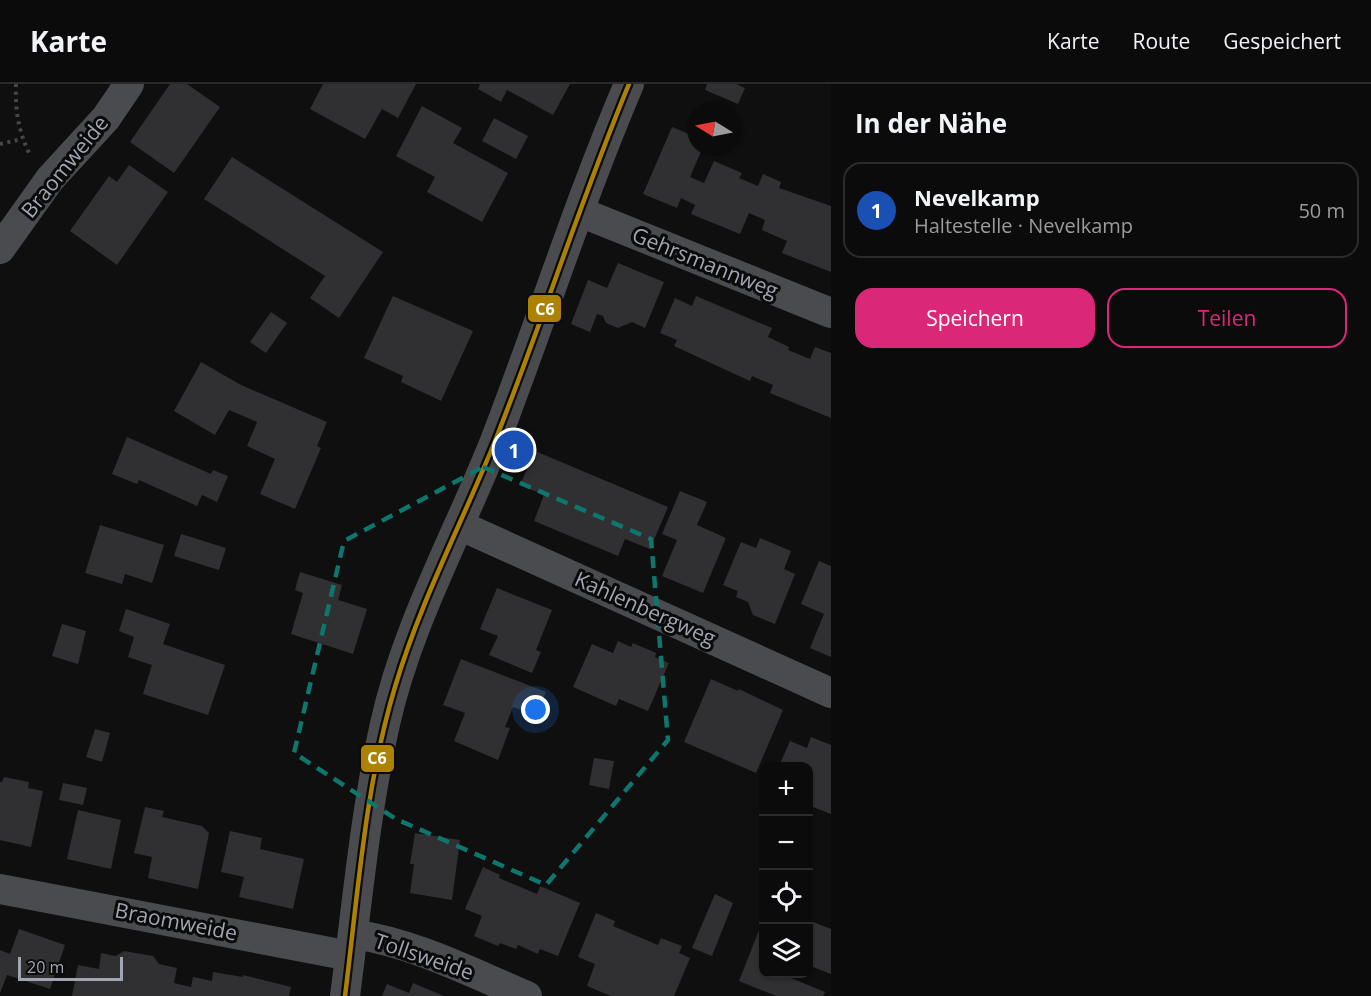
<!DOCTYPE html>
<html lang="de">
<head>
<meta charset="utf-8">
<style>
  body { margin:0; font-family:"Open Sans",sans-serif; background:#19191a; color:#f1f3f6 }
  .controls { position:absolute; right:18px; bottom:18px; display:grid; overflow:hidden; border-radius:12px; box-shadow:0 2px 4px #0004 }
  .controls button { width:54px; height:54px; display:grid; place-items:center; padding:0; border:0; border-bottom:2px solid #2b2b2d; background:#0b0b0c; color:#f1f3f6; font:30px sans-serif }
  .compass { position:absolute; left:687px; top:18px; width:54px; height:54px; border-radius:50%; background:#0b0b0c; box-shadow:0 2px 4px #0004; rotate:280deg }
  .scale { position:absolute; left:18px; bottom:15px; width:105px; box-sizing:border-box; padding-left:6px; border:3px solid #a0a6b1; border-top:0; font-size:16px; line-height:21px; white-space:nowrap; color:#a0a6b1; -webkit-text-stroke:4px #0a0a0b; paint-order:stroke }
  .you { position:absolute; left:536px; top:626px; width:21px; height:21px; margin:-15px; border:4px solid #fff; border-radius:50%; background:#1a73e8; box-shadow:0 0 0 9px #1a73e833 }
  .badge { display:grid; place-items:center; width:39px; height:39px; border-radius:50%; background:#db2777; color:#fff; font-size:20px; font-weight:700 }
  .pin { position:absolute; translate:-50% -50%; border:3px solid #fff; box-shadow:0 2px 6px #0006 }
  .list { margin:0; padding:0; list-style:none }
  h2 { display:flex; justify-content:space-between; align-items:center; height:78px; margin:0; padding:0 24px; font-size:26px }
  h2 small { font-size:20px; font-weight:400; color:#9a9b9d }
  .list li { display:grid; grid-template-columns:39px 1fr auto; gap:18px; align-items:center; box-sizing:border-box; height:96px; margin:0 12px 12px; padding:0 12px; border:2px solid #2b2b2d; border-radius:18px }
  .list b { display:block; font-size:22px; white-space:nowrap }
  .list p { margin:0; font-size:20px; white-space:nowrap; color:#9a9b9d }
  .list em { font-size:20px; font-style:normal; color:#9a9b9d }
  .actions { display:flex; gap:12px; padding:18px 24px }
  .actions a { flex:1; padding:14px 0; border:2px solid #db2777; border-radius:18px; text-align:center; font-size:21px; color:#db2777 }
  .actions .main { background:#db2777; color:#fff }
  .icon { flex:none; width:33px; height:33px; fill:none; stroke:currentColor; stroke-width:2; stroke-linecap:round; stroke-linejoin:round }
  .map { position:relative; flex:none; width:831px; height:912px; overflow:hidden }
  header { display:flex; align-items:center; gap:36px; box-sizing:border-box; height:84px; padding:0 30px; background:#0b0b0c; border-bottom:2px solid #2b2b2d }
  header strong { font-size:28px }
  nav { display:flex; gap:33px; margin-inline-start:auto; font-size:21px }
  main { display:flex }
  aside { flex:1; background:#0b0b0c }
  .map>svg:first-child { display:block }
</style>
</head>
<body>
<header>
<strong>Karte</strong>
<nav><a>Karte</a><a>Route</a><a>Gespeichert</a></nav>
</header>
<main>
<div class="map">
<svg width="831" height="912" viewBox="0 0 831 912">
  <rect width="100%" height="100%" fill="#0f0f10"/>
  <g fill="#303032">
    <path d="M 170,0 L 187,0 L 220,23 L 174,89 L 130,58 Z"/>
    <path d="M 323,0 L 416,0 L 398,34 L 382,25 L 365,55 L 310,25 Z"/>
    <path d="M 480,0 L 570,0 L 553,31 L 507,6 L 501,18 L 478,5 Z"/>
    <path d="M 707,0 L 736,0 L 745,4 L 738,20 L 705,6 Z"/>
    <path d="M 422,22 L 462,44 L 453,59 L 508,89 L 482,138 L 427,108 L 435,93 L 396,72 Z"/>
    <path d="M 494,34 L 528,52 L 516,75 L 482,57 Z"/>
    <path d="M 672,43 L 696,53 L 696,63 L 703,63 L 690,93 L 704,99 L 714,77 L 742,89 L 739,94 L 758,102 L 763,90 L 781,98 L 779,104 L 831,122 L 831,188 L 782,169 L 787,157 L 762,146 L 765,136 L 749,129 L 740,150 L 691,130 L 695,121 L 681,114 L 677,124 L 643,110 Z"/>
    <path d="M 232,73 L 383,168 L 339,234 L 310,214 L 325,192 L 204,115 Z"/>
    <path d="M 129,81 L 168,108 L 117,181 L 70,147 L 109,92 L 117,98 Z"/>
    <path d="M 618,179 L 664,198 L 645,244 L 632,238 L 618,244 L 606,239 L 603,232 L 597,230 L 590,248 L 571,240 L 588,196 L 607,204 Z"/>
    <path d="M 393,212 L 473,247 L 441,317 L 401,298 L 403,292 L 364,274 Z"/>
    <path d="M 696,212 L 772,244 L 768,253 L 789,263 L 788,266 L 810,275 L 815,263 L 831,269 L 831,334 L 770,309 L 773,301 L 752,292 L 750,297 L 674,262 L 677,256 L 660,249 L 675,214 L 692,222 Z"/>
    <path d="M 271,228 L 287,239 L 266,269 L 250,258 Z"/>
    <path d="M 201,278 L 241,301 L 327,338 L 317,362 L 321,364 L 295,425 L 260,410 L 275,375 L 247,362 L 257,338 L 229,326 L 215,351 L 174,327 Z"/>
    <path d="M 127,353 L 211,390 L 213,386 L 228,392 L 217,418 L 202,411 L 197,422 L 139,396 L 137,400 L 112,390 Z"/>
    <path d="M 535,367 L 668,423 L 650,465 L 625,455 L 618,472 L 534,437 L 544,411 L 520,401 Z"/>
    <path d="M 680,407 L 707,418 L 697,441 L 726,454 L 703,509 L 662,492 L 677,456 L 662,450 Z"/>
    <path d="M 100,441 L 164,461 L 152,499 L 125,490 L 122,500 L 85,489 Z"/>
    <path d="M 181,450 L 226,464 L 219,486 L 174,472 Z"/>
    <path d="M 760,454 L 791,467 L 784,485 L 795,490 L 775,540 L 753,531 L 748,518 L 736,513 L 738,507 L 723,501 L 741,458 L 756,464 Z"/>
    <path d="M 819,477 L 831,482 L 831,573 L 810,564 L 824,530 L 801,520 Z"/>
    <path d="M 300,488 L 342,501 L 338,516 L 367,525 L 353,570 L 291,550 L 303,509 L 295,506 Z"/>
    <path d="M 497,504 L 552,526 L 536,566 L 541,568 L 532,589 L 489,571 L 498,552 L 480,545 Z"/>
    <path d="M 126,525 L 170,540 L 163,560 L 225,581 L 208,631 L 143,610 L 152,581 L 128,573 L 134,553 L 119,547 Z"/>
    <path d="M 62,540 L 86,547 L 78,580 L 52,572 Z"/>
    <path d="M 618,557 L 631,563 L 633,559 L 656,569 L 655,573 L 669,579 L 648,627 L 619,615 L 616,622 L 573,603 L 592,560 L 613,569 Z"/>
    <path d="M 461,575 L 546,608 L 536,632 L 513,623 L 505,643 L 510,644 L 498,676 L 454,657 L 465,629 L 443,621 Z"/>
    <path d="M 711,595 L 738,607 L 739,605 L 783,626 L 756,689 L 684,658 Z"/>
    <path d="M 95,645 L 110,649 L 102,678 L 86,673 Z"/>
    <path d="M 811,653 L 831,661 L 831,730 L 808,721 L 808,682 L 779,682 L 790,657 L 807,664 Z"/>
    <path d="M 594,674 L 614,677 L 609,705 L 589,701 Z"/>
    <path d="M 4,693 L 29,698 L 28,704 L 43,707 L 31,763 L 0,756 L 0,698 L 2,698 Z"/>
    <path d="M 63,699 L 87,704 L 83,721 L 59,716 Z"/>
    <path d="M 145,723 L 164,727 L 162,733 L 202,742 L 209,749 L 198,805 L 148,794 L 152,773 L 134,769 Z"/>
    <path d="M 78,726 L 121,736 L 111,785 L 67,775 Z"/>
    <path d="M 230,747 L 262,754 L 260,765 L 304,775 L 293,825 L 239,813 L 244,793 L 221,788 Z"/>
    <path d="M 415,749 L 460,756 L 452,816 L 410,809 L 414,780 L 410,780 Z"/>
    <path d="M 483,783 L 500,791 L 499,794 L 537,810 L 540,802 L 580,819 L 558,872 L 540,865 L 538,870 L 518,861 L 516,865 L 500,859 L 498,862 L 474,852 L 482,832 L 465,825 Z"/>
    <path d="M 715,810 L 733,819 L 712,872 L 692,864 Z"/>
    <path d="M 596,829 L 615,837 L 613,842 L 658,861 L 661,854 L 682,862 L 679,869 L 690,874 L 674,912 L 611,912 L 587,902 L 595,880 L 578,873 Z"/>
    <path d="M 763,836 L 764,890 L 787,890 L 786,892 L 825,908 L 823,912 L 776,912 L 739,897 Z"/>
    <path d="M 808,836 L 831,845 L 831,890 L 808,881 Z"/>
    <path d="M 19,845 L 65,861 L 50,905 L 7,891 L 0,909 L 0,866 L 10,870 Z"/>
    <path d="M 124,867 L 153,872 L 159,880 L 177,884 L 174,899 L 191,903 L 193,893 L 212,897 L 213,888 L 243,893 L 243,891 L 291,903 L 289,912 L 72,912 L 78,881 L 99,885 L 101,869 L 116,872 Z"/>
    <path d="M 413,899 L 444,912 L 382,912 L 387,900 L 409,909 Z"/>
  </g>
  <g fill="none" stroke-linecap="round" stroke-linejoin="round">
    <g stroke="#45474a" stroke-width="4" stroke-dasharray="3 4.5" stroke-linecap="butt">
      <path d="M 16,0 C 15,25 18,46 29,69"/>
      <path d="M 0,60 L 22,55"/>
    </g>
    <g stroke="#4a4b4f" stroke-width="30">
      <path d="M 580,128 L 831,229"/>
      <path d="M 0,165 L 50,95 L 106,34 L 129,0"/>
      <path d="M 459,441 L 831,609"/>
      <path d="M 0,805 L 350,872"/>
      <path d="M 353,850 C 414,859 470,888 527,912"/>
      <path d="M 345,912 C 357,821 365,729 385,640 C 407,541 458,450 495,357 C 541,238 579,117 629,0"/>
    </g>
    <defs>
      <path id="bus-1" d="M 345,912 C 358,809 365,703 395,603 C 420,518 462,439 495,357 C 542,239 580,118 629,0"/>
    </defs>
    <use href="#bus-1" stroke="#0a0a0b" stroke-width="9"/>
    <use href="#bus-1" stroke="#ac8200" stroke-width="4.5"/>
  </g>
  <path fill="none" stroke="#0f766e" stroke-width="4.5" stroke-dasharray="12 8" stroke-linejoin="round" d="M 483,383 L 651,455 L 668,656 L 546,801 L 396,735 L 294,669 L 344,457 Z"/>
  <g text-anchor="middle" stroke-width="6" stroke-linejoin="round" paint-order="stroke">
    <g font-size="21" fill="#a0a6b1" stroke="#0a0a0b">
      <text transform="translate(65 83) rotate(-51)" y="7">Braomweide</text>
      <text transform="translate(705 179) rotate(22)" y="7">Gehrsmannweg</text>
      <text transform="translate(645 525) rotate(24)" y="7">Kahlenbergweg</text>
      <text transform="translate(176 838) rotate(11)" y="7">Braomweide</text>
      <text transform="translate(424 873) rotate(19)" y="7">Tollsweide</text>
    </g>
  </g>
  <g stroke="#0a0a0b" stroke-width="2">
    <rect x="527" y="210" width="35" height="29" rx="6" fill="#ac8200"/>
    <rect x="360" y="660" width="35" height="29" rx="6" fill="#ac8200"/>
  </g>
  <g font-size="16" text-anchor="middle" font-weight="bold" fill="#fff">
    <text x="545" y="231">C6</text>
    <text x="377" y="680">C6</text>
  </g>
</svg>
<div class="controls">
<button>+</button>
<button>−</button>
<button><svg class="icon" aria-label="locate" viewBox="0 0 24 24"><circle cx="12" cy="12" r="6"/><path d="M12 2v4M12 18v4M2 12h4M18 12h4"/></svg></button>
<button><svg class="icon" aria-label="layers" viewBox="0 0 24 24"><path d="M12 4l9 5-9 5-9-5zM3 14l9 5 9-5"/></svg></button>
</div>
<svg class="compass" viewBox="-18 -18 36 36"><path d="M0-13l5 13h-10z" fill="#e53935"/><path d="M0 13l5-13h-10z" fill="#9a9b9d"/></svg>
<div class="scale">20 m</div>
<div class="you"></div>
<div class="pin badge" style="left:514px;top:366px;background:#1a4fb4">1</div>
</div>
<aside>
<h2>In der Nähe<small></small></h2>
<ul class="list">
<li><span class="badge" style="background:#1a4fb4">1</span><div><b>Nevelkamp</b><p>Haltestelle · Nevelkamp</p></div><em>50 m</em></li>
</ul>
<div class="actions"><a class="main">Speichern</a><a>Teilen</a></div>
</aside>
</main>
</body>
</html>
